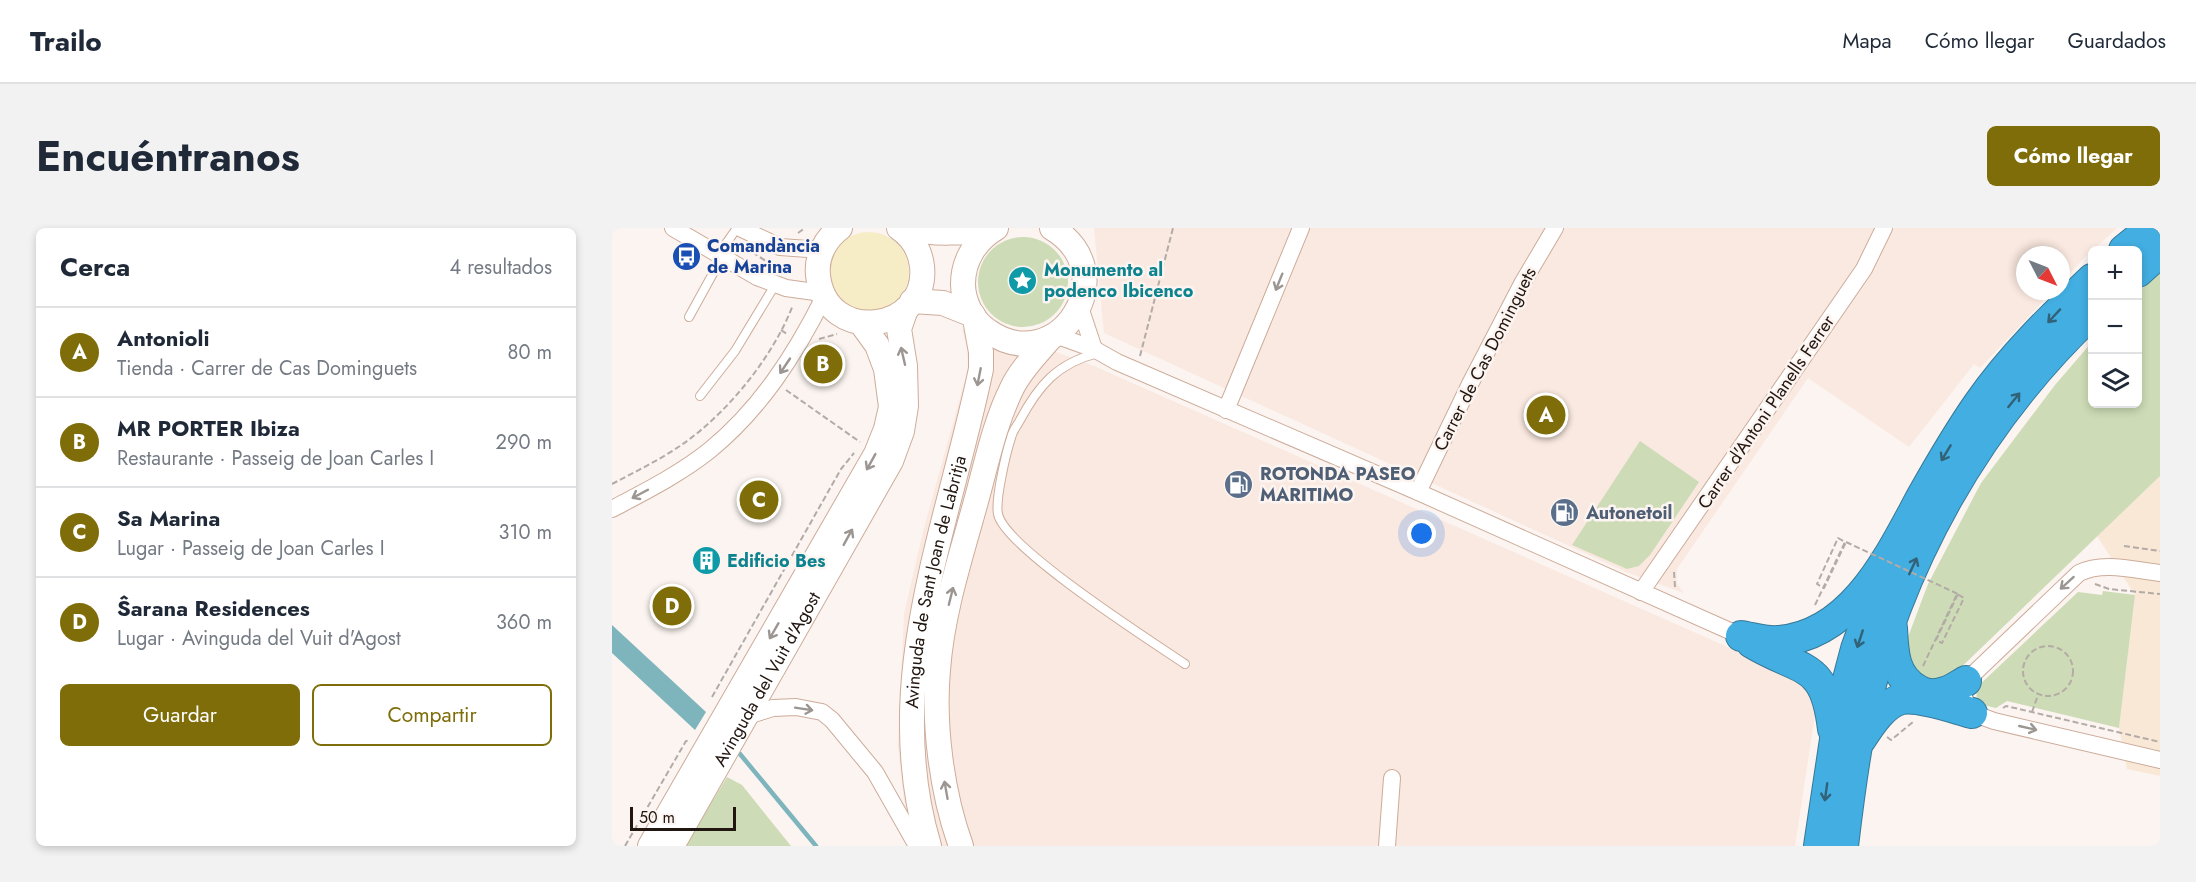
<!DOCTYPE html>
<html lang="es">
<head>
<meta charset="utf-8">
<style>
  body { margin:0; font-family:Jost,sans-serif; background:#f2f2f3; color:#1f2937 }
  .controls { position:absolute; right:18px; top:18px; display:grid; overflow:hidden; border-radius:9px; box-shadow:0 3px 9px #0003 }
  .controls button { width:54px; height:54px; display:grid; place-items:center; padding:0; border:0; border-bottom:2px solid #e0e1e3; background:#fff; color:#1f2937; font:30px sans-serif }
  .compass { position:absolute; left:1404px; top:18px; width:54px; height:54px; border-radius:50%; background:#fff; box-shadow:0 3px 9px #0003; rotate:132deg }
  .scale { position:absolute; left:18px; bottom:15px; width:106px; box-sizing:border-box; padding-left:6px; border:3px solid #221610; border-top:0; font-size:16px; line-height:21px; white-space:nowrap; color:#221610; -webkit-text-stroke:4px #fbf4f0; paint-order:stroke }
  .you { position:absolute; left:810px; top:306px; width:21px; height:21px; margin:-15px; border:4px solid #fff; border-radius:50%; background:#1a73e8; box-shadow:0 0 0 9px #1a73e833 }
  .badge { display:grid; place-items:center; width:39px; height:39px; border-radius:50%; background:#7e6d09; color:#fff; font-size:20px; font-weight:700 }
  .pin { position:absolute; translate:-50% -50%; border:3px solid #fff; box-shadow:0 2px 6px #0006 }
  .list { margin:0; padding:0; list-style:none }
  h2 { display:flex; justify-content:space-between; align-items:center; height:78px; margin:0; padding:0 24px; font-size:26px }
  h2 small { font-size:20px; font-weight:400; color:#747a83 }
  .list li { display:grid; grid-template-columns:39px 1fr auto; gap:18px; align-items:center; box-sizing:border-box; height:90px; padding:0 24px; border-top:2px solid #e0e1e3 }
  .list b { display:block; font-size:22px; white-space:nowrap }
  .list p { margin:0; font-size:20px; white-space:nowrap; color:#747a83 }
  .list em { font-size:20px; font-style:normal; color:#747a83 }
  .actions { display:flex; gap:12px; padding:18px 24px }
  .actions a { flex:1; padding:14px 0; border:2px solid #7e6d09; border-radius:9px; text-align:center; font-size:21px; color:#7e6d09 }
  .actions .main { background:#7e6d09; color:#fff }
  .icon { flex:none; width:33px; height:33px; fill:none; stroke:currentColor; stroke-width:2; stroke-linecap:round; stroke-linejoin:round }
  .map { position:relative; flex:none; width:1548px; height:618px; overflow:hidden; border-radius:9px }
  header { display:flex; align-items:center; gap:36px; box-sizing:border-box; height:84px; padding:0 30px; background:#fff; border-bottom:2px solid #e0e1e3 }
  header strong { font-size:28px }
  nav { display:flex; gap:33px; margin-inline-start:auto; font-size:21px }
  .intro { display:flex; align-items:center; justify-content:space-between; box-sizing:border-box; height:144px; padding:0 36px }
  h1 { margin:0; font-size:42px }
  .button { padding:15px 27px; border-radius:9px; background:#7e6d09; color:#fff; font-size:21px; font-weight:700 }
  main { display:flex; gap:36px; padding:0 36px }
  aside { flex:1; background:#fff; border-radius:9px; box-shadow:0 3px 9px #0003 }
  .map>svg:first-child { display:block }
</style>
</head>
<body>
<header>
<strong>Trailo</strong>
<nav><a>Mapa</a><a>Cómo llegar</a><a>Guardados</a></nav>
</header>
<div class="intro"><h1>Encuéntranos</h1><a class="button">Cómo llegar</a></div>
<main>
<aside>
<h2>Cerca<small>4 resultados</small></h2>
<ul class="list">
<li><span class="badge">A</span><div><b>Antonioli</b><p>Tienda · Carrer de Cas Dominguets</p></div><em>80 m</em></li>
<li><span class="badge">B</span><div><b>MR PORTER Ibiza</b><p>Restaurante · Passeig de Joan Carles I</p></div><em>290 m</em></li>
<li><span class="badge">C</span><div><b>Sa Marina</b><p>Lugar · Passeig de Joan Carles I</p></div><em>310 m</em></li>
<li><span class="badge">D</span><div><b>Ŝarana Residences</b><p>Lugar · Avinguda del Vuit d'Agost</p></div><em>360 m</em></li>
</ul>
<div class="actions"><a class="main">Guardar</a><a>Compartir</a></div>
</aside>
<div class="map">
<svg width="1548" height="618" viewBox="0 0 1548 618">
  <rect width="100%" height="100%" fill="#fbf4f0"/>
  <path fill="#fae8d7" d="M 1548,248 L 1548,548 L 1515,541 L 1507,500 L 1523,367 L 1485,308 Z"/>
  <g fill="#fae9e0">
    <path d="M 482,0 L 1505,0 L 1473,29 L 1449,55 L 1449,27 L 1413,27 L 1413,63 L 1441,63 L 1368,140 L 1362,136 L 1297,219 L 1196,150 L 1065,341 L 1065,356 L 1072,365 L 1014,344 L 492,105 Z"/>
    <path d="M 350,101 L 396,123 L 444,124 L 482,138 L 1190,452 L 1204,480 L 1183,618 L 305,618 L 292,572 L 286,518 L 292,386 L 312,300 L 356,141 L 355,120 Z"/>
  </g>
  <g fill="#cddcb6">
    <circle cx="411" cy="54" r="45"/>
    <path d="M 1548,45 L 1548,248 L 1339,449 L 1320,453 L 1299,442 L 1296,409 L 1316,356 L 1369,255 L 1443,157 L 1480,114 L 1480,176 L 1526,176 L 1526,64 Z"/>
    <path d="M 1028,213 L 1087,254 L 1038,327 L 1027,338 L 1015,341 L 960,317 Z"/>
    <path d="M 1491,363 L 1523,367 L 1507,500 L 1395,473 L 1384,480 L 1371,477 L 1365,473 L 1364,460 L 1466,364 L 1490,367 Z"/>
    <path d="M 115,549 L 130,557 L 179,618 L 73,618 Z"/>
  </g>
  <circle fill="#f6ecc6" cx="257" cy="44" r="40"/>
  <path fill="#7eb5bd" d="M 0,397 L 94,484 L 83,502 L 0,425 Z"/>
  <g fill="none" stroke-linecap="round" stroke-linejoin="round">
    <path stroke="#7eb5bd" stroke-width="4.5" d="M 128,526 L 204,618"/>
    <defs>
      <g id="lane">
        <path d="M 77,89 L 110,29 L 113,17 L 125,0"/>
        <path d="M 486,125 C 445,135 426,158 407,194 C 404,199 400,204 399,210 C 394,225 383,272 386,286 C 392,319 539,413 573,436"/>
        <path d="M 88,168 L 123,123 L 163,57"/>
      </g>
      <g id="street">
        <path d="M 61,0 L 145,49 L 174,60 L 210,65"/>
        <path d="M 128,0 L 168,19 L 210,22"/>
        <path d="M 468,79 L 482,121"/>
        <path d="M 443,107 L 482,121 L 505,134 L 806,264 L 1129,408"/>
        <path d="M 614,182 L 689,0"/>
        <path d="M 806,264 L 858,156 L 911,54 L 943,0"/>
        <path d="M 0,281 C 34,263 68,246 98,222 C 148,181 183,127 212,69"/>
        <path d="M 1548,345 C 1522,342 1491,333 1467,345 L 1354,453 L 1351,468 L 1360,485 L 1382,493 L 1548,532"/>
        <path d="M 1029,364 L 1252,41 L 1272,0"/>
        <path d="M 135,488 L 161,480 L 184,479 L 210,484 L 220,492 L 263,544 L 305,618"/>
        <path d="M 775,618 L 780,550"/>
      </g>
      <g id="secondary">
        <path d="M 228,0 C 213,11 204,29 206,47 C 213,118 317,105 310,38 C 308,22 300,9 287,0"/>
        <path d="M 293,0 C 323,7 352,5 382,1"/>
        <path d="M 384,0 C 364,12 351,32 351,56 C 351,74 361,93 376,103 C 446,152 515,45 440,0"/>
        <path d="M 300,73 L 331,75 L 361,87"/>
        <path d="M 38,618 L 264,226 L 274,201 L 279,179 L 274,141 L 265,117 L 249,95"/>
        <path id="s1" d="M 60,618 L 279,233 L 290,203 L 294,178 L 293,138 L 287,101 L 294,81"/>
        <path id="s2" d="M 317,618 C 268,454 336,300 369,141 L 369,124 L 363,91"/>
        <path d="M 349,618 C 330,566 321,497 326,442 C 330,386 348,331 363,277 C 374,238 382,196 400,160 C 409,141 426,125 439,109"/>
      </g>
      <g id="highway">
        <path d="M 1512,22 L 1539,0"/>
        <path d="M 1526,44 L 1548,24"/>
        <path d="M 1280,400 C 1281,425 1282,449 1306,462 C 1314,467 1324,467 1333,464 C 1340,462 1347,457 1354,453"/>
        <path d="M 1129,408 C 1141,410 1154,414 1166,413 C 1241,408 1279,325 1310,268 C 1328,236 1346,205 1367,175 C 1399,129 1440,89 1480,51"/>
        <path d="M 1140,415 C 1190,445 1213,432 1221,501"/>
        <path d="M 1249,511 C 1258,497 1272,475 1290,471 C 1308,468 1341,480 1360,485"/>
        <path d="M 1207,618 L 1227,485 L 1244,421 L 1268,354"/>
        <path d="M 1231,618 C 1236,576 1241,533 1250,492 C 1285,337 1365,194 1480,85"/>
      </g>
    </defs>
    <use href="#lane" stroke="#cdac9a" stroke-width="10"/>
    <use href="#street" stroke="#cdac9a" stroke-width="18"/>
    <use href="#secondary" stroke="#cdac9a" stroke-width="26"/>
    <use href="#highway" stroke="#377998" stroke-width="32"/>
    <g stroke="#b3aba6" stroke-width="2" stroke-dasharray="6 3" stroke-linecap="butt">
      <path d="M 186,5 L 193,0"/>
      <path d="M 144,23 L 143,26 L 154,33 L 152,35"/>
      <path d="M 169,102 L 175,106"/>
      <path d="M 207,111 L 225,106"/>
      <path d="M 528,128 L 561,0"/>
      <path d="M 174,162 L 248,214"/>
      <path d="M 0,256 C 23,244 47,232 68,218 C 115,186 161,129 181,77"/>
      <path d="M 1512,318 L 1548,323"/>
      <path d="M 1062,344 L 1063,359 L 1065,361"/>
      <path d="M 1483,356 L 1497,361 L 1548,366"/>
      <path d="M 1203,377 L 1233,314 L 1226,310 L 1205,356 L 1212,360 L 1234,314"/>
      <circle cx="1436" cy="443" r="25"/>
      <path d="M 1311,438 L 1345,366 L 1352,370 L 1330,415 L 1324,412 L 1346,366"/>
      <path d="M 100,469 L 229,241 L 242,225"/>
      <path d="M 1391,480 L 1394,478 L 1548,514"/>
      <path d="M 1420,484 L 1426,467"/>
      <path d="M 1275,509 L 1279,512 L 1301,494"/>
      <path d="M 13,618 L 74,513 L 76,513"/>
    </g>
    <use href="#lane" stroke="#fff" stroke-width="8"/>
    <use href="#street" stroke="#fff" stroke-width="16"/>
    <use href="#secondary" stroke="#fff" stroke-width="24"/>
    <use href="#highway" stroke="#42aee1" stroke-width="30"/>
    <path stroke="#b3aba6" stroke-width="2" stroke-dasharray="6 3" stroke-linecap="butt" d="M 1234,314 L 1346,366"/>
  </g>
  <defs><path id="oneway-shaft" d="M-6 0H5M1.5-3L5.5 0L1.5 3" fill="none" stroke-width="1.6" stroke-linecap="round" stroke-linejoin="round" transform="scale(1.5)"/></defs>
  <g stroke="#9c9693">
    <use href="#oneway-shaft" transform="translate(667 54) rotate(112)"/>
    <use href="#oneway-shaft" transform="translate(291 128) rotate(-103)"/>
    <use href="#oneway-shaft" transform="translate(173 138) rotate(124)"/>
    <use href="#oneway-shaft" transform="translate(367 149) rotate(101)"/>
    <use href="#oneway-shaft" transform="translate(259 234) rotate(119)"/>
    <use href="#oneway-shaft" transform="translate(28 266) rotate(152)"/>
    <use href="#oneway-shaft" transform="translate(236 309) rotate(-61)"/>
    <use href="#oneway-shaft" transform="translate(1455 355) rotate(138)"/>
    <use href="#oneway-shaft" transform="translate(339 368) rotate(-76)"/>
    <use href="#oneway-shaft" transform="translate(162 403) rotate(120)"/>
    <use href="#oneway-shaft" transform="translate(192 481) rotate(9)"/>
    <use href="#oneway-shaft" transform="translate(1416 500) rotate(13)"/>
    <use href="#oneway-shaft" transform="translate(334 562) rotate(-100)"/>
  </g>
  <g stroke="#326278">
    <use href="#oneway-shaft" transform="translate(1442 88) rotate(133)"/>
    <use href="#oneway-shaft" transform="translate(1402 172) rotate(-51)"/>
    <use href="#oneway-shaft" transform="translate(1334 225) rotate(121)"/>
    <use href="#oneway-shaft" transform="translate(1301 338) rotate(-65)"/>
    <use href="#oneway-shaft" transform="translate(1248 411) rotate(108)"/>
    <use href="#oneway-shaft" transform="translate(1214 564) rotate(98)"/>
  </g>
  <defs>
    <symbol id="bus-disc" viewBox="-11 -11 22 22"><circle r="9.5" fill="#1a4fb4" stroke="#fbf4f0"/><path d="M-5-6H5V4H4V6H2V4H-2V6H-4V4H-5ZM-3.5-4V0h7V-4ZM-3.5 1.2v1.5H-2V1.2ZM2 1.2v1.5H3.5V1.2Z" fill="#fff"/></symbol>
    <symbol id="sight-disc" viewBox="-11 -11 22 22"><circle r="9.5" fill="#0f9aa8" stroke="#fbf4f0"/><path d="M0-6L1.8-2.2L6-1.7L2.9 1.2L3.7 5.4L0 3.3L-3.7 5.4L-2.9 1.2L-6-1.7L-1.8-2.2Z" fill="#fff"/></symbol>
    <symbol id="fuel-disc" viewBox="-11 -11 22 22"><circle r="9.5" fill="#5c6f8a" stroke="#fbf4f0"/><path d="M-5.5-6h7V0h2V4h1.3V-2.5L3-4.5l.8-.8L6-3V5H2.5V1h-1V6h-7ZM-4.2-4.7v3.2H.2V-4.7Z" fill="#fff"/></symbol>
    <symbol id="building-disc" viewBox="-11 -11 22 22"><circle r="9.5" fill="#0f9aa8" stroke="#fbf4f0"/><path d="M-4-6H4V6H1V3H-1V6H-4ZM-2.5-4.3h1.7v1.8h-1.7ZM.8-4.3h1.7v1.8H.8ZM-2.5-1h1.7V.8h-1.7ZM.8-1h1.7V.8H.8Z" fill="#fff"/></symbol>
  </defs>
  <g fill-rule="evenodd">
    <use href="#bus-disc" x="58" y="12" width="33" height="33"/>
    <use href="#sight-disc" x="394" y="36" width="33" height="33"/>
    <use href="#fuel-disc" x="610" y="240" width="33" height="33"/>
    <use href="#fuel-disc" x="936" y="268" width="33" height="33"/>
    <use href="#building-disc" x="78" y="316" width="33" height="33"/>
  </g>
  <g text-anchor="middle" stroke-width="5" stroke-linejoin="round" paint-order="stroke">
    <g font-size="18" font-weight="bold" fill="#164399" stroke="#fbf4f0" text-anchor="start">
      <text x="95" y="24">Comandància<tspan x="95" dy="21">de Marina</tspan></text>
    </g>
    <g font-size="18" font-weight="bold" fill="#0d838f" stroke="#fbf4f0" text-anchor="start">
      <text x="432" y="48">Monumento al<tspan x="432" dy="21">podenco Ibicenco</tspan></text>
      <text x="115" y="339">Edificio Bes</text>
    </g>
    <g font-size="18" fill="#221610" stroke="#fbf4f0">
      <text transform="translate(873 131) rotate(-63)" y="6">Carrer de Cas Dominguets</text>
      <text transform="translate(1154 184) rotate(-56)" y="6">Carrer d'Antoni Planells Ferrer</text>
      <text dy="6" stroke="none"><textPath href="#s2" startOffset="268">Avinguda de Sant Joan de Labritja</textPath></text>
      <text dy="6" stroke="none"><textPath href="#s1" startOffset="192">Avinguda del Vuit d'Agost</textPath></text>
    </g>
    <g font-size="18" font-weight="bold" fill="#4e5e75" stroke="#fbf4f0" text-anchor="start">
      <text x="648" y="252">ROTONDA PASEO<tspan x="648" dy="21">MARITIMO</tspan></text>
      <text x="974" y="291">Autonetoil</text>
    </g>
  </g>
</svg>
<div class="controls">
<button>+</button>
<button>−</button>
<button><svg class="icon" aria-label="layers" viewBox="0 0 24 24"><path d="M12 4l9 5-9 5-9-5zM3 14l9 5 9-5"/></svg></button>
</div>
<svg class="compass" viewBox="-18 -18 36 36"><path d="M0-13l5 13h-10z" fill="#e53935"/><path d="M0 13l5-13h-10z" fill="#747a83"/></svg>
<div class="scale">50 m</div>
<div class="you"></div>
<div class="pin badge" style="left:934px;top:187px">A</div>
<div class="pin badge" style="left:211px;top:136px">B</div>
<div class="pin badge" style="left:147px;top:272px">C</div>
<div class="pin badge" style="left:60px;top:378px">D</div>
</div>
</main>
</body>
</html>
